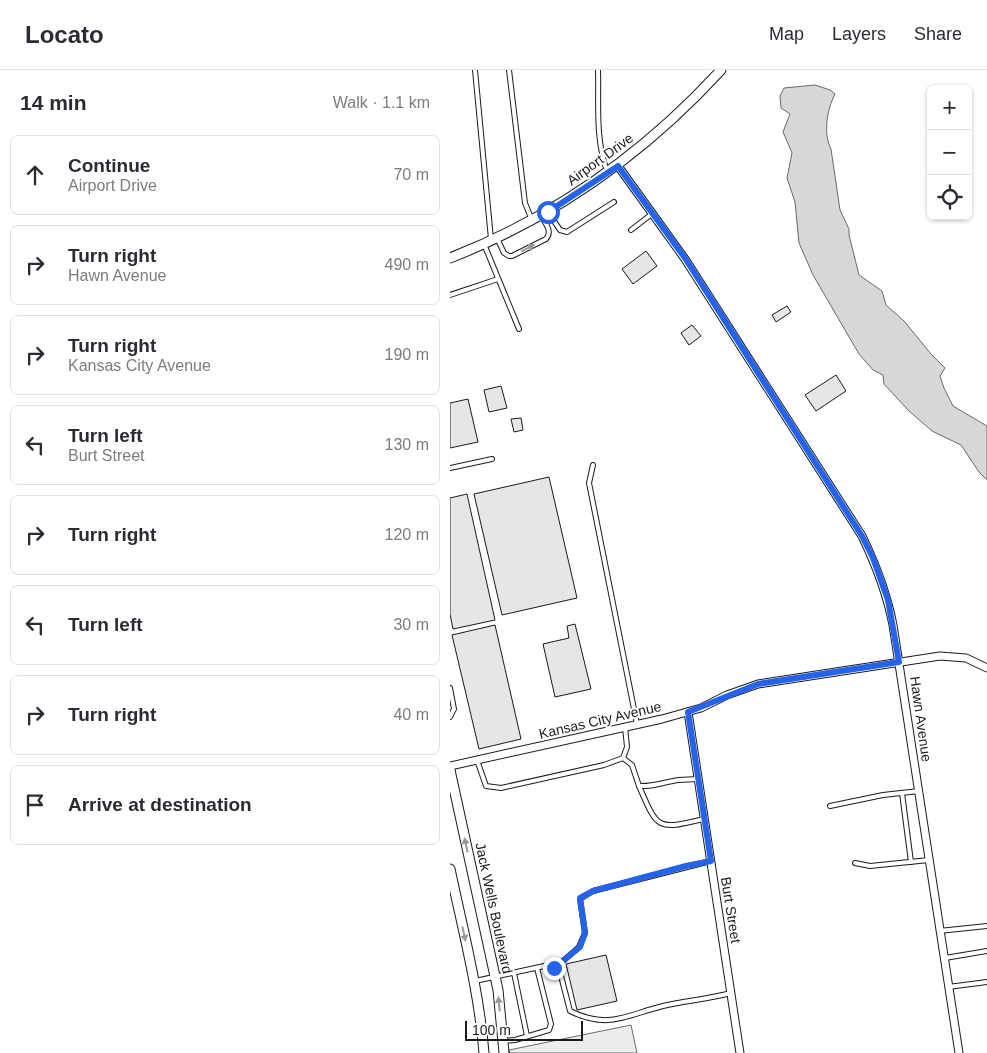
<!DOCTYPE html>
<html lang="en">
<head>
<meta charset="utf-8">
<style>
  body { margin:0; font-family:Helvetica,sans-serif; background:#f7f7f7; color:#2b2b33 }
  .controls { position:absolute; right:15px; top:15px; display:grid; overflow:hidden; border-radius:8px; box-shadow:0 1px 4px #0004 }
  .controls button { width:45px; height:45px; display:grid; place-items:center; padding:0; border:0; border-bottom:1px solid #e1e1e2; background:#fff; color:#2b2b33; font:25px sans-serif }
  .scale { position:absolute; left:15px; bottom:12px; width:118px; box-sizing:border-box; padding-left:5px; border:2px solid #1a1a1a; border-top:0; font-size:14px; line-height:18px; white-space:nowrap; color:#1a1a1a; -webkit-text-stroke:4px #fff; paint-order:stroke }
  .stop { position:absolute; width:15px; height:15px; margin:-11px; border:4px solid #2563eb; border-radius:50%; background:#fff }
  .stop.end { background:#2563eb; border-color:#fff; box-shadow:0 1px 5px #0008 }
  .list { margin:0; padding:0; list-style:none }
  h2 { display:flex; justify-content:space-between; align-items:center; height:65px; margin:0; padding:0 20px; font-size:21px }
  h2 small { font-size:16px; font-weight:400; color:#7c7c81 }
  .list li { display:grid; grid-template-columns:32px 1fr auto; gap:15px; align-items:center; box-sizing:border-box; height:80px; margin:0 10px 10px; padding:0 10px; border:1px solid #e1e1e2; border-radius:8px }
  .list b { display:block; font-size:19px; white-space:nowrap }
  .list p { margin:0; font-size:16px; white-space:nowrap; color:#7c7c81 }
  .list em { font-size:16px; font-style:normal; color:#7c7c81 }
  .icon { flex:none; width:28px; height:28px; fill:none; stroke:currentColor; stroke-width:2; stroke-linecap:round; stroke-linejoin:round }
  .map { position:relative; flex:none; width:537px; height:983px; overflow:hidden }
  header { display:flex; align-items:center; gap:30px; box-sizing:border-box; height:70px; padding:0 25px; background:#fff; border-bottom:1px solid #e1e1e2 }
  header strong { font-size:24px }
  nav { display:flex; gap:28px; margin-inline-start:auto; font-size:18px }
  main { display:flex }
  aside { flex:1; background:#fff }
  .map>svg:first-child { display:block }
</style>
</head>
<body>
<header>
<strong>Locato</strong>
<nav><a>Map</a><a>Layers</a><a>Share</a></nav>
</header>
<main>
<aside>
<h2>14 min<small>Walk · 1.1 km</small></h2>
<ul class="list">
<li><svg class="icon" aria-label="ahead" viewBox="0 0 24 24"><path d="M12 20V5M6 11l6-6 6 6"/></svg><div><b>Continue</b><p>Airport Drive</p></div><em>70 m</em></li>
<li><svg class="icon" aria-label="right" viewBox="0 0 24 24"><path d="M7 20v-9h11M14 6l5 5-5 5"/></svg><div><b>Turn right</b><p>Hawn Avenue</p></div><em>490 m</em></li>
<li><svg class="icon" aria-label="right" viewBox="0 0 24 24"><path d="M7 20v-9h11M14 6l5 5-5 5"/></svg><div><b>Turn right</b><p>Kansas City Avenue</p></div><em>190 m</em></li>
<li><svg class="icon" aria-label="left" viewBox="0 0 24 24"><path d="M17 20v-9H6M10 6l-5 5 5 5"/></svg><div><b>Turn left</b><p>Burt Street</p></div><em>130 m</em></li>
<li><svg class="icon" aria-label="right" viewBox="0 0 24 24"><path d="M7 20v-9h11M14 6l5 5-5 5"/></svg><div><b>Turn right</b></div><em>120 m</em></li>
<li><svg class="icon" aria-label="left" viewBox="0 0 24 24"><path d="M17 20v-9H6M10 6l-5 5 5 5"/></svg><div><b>Turn left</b></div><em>30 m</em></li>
<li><svg class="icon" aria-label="right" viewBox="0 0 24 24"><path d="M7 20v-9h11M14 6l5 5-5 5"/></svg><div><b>Turn right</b></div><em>40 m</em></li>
<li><svg class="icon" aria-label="arrive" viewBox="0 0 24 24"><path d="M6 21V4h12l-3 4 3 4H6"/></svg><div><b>Arrive at destination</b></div></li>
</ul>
</aside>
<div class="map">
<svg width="537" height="983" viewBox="0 0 537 983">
  <rect width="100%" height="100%" fill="#fff"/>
  <path fill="#ededed" stroke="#6a6a6a" d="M 181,955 L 187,983 L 60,983 L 59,980 Z"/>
  <path fill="#d7d7d7" stroke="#6a6a6a" d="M 365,15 L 380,20 L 385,24 C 377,39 373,64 381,79 L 390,140 L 399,159 L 399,165 L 409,205 L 432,221 L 436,235 L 454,251 L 481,284 L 495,298 L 490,306 L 494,318 L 503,336 L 537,356 L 537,410 L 529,402 L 511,375 L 482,361 L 459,341 L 434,314 L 433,305 L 423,300 L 409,284 L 363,205 L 349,173 L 345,132 L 337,108 L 342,83 L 333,62 L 340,44 L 331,38 L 330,26 L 334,18 Z"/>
  <g fill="#e6e6e6" stroke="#1a1a1a">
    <path d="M 196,181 L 207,196 L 183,214 L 172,199 Z"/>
    <path d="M 337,236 L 341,242 L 326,252 L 322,245 Z"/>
    <path d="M 242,255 L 251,266 L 239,275 L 231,263 Z"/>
    <path d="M 386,305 L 396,321 L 366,341 L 355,325 Z"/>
    <path d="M 51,316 L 57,338 L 39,342 L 34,320 Z"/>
    <path d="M 18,329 L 28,372 L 0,378 L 0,333 Z"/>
    <path d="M 71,348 L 73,360 L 64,362 L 61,349 Z"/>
    <path d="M 99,407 L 127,528 L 52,545 L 24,424 Z"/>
    <path d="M 17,424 L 45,550 L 3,559 L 0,544 L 0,428 Z"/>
    <path d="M 125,554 L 141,619 L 105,627 L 93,574 L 119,568 L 117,556 Z"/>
    <path d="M 45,555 L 71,669 L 29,679 L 2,565 Z"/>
    <path d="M 156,885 L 167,931 L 127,940 L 116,894 Z"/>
  </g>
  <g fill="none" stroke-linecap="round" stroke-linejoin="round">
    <defs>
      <g id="service">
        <path d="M 25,0 L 41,169"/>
        <path d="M 59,0 L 75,133 L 81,148"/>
        <path d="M 148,0 C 149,33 145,69 157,101"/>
        <path d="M 98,142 L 110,160 L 117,162 L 164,132"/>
        <path d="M 181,160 L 203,143"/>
        <path d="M 47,168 L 54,183 L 59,186 L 62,186 L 96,169 C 103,161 95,153 91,146"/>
        <path d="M 34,174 L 69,259"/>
        <path d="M 0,225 L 48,209"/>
        <path d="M 143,395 L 139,413 L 187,654"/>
        <path d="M 0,398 L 42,389"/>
        <path d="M 0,618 L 4,639 L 0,647"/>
        <path d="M 173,688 L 182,695 L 189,716 C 202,717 211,713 223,711 C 231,709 240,710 248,709"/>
        <path d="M 27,690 L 36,716 L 51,718 L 154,695 L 173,688 L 177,677 L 175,657"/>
        <path d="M 189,716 C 208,760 207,760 254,749"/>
        <path d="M 452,723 L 461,792"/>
        <path d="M 380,736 L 433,725 L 469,721"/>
        <path d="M 405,793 L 420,796 L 479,790"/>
        <path d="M 489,861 L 537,856"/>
        <path d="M 495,888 L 537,881"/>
        <path d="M 104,899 L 129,877 L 135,863 L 130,829 L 143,821 L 261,791"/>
        <path d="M 64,903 L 77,966"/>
        <path d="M 25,911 L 99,895 L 110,902 L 120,941 C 159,960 176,945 213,936 C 235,931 258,929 281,923"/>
        <path d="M 498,917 L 537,912"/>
        <path d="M 53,971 L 65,970 L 99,960 L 101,954 L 87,898"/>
      </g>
      <g id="minor">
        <path d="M 168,96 L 235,189 L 412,466 C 426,495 437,524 443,555 L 509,983"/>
        <path d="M 238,642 L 290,983"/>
        <path d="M 0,696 L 212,649 L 251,638 L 277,625 L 308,614 L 490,586 L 516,588 L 537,598"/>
      </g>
      <g id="tertiary">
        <path d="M 0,188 C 105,147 195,83 271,0"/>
        <path d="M 0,700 L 48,920 L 54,983"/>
        <path d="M 0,799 C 13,860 29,921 34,983"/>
      </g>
    </defs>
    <use href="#service" stroke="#1a1a1a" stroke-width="6"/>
    <use href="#minor" stroke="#1a1a1a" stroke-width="9"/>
    <use href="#tertiary" stroke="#1a1a1a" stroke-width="11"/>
    <use href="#service" stroke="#fff" stroke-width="4"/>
    <use href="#minor" stroke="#fff" stroke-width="7"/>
    <use href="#tertiary" stroke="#fff" stroke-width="9"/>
  </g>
  <defs><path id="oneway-solid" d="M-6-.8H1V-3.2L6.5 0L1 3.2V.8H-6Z" transform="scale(1.25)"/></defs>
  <g fill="#989898">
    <use href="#oneway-solid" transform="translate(78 178) rotate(-27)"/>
    <use href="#oneway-solid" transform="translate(16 775) rotate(-102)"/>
    <use href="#oneway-solid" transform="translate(14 864) rotate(78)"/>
    <use href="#oneway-solid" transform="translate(49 934) rotate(-96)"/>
  </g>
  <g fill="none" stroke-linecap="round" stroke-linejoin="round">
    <path stroke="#2563eb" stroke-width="6" d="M 98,142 L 168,96 L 235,188 L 412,466 L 423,488 L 438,530 L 449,592 L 308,614 L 238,642 L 261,791 L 236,796 L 143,821 L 130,828 L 135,863 L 130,877 L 104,898"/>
  </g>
  <g text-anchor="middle" stroke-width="4" stroke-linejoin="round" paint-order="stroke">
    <g font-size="14" fill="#1a1a1a" stroke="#fff">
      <text transform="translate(150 89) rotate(-36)" y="5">Airport Drive</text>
      <text transform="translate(471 649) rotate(82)" y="5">Hawn Avenue</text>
      <text transform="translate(150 650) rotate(-13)" y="5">Kansas City Avenue</text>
      <text transform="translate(44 838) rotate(78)" y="5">Jack Wells Boulevard</text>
      <text transform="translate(281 840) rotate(81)" y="5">Burt Street</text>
    </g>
  </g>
</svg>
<div class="controls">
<button>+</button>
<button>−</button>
<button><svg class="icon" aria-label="locate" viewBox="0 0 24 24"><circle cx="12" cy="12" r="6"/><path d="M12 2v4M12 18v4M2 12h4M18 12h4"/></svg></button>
</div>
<div class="scale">100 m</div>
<div class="stop" style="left:98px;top:142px"></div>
<div class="stop end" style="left:104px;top:898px"></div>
</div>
</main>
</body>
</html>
